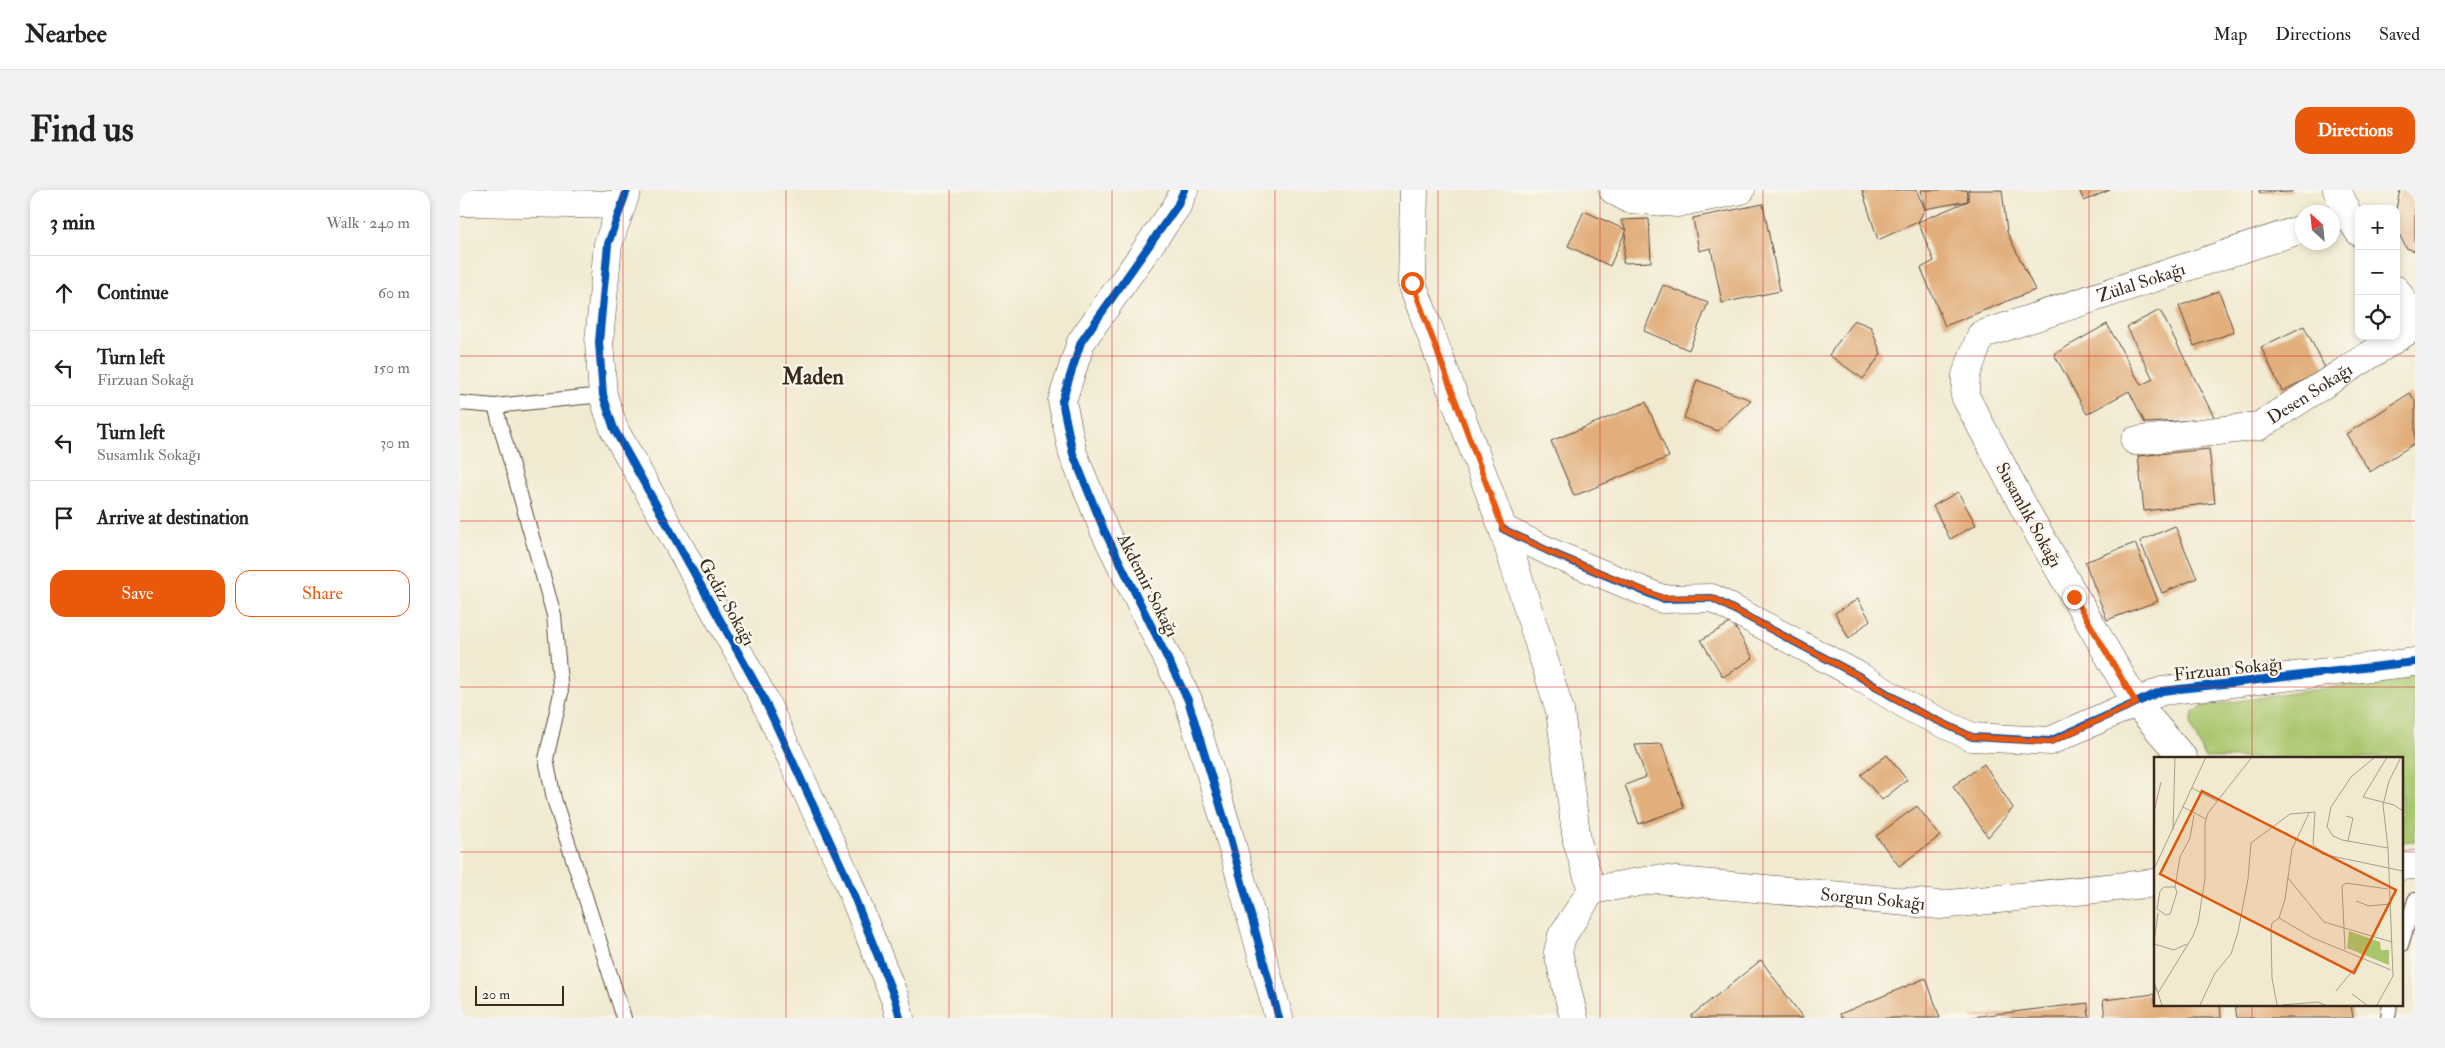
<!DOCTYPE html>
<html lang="en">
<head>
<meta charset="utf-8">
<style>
  body { margin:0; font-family:"IM FELL Double Pica",serif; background:#f2f2f2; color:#222 }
  .controls { position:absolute; right:15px; top:15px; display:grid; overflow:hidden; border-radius:10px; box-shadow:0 2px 8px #0003 }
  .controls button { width:45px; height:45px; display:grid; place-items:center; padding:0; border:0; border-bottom:1px solid #e0e0e0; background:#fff; color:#222; font:25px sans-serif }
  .compass { position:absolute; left:1835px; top:15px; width:45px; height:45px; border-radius:50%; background:#fff; box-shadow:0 2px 8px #0003; rotate:333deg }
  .scale { position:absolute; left:15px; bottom:12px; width:89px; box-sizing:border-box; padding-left:5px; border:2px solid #3b2a1e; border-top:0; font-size:14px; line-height:18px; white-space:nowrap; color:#3b2a1e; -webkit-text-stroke:4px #fbf7ec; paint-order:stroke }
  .stop { position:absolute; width:15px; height:15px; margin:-11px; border:4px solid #ea580c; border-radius:50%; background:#fff }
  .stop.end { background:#ea580c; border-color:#fff; box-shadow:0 1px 5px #0008 }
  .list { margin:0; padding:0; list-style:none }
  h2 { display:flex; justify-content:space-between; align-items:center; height:65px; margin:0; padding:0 20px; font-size:21px }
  h2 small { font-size:16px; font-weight:400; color:#767676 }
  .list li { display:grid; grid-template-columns:32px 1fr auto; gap:15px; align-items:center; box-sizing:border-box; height:75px; padding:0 20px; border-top:1px solid #e0e0e0 }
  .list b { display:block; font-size:19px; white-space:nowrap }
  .list p { margin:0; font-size:16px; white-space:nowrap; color:#767676 }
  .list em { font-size:16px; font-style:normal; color:#767676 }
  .actions { display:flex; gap:10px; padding:15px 20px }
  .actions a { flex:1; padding:11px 0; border:1px solid #ea580c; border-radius:15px; text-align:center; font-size:18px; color:#ea580c }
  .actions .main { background:#ea580c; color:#fff }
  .icon { flex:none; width:28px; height:28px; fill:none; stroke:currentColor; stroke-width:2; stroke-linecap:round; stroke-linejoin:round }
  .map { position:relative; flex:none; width:1955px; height:828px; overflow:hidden; border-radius:15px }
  header { display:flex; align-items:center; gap:30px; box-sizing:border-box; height:70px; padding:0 25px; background:#fff; border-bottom:1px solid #e0e0e0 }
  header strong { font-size:24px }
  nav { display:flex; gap:28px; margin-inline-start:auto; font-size:18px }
  .intro { display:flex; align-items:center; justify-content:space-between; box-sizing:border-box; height:120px; padding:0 30px }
  h1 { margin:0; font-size:35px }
  .button { padding:12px 22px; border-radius:15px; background:#ea580c; color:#fff; font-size:18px; font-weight:700 }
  main { display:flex; gap:30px; padding:0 30px }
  aside { flex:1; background:#fff; border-radius:15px; box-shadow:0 2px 8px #0003 }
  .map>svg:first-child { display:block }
</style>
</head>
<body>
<header>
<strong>Nearbee</strong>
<nav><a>Map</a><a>Directions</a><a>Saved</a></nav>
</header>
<div class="intro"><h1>Find us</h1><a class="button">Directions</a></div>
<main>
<aside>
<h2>3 min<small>Walk · 240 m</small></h2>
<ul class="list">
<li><svg class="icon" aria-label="ahead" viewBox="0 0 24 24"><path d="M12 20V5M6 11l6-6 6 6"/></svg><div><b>Continue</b></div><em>60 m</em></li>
<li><svg class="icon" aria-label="left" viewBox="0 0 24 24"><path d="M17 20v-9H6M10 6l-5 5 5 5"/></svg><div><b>Turn left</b><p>Firzuan Sokağı</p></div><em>150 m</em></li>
<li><svg class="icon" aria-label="left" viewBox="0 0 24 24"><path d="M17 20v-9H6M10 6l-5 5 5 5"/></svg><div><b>Turn left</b><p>Susamlık Sokağı</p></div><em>30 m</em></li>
<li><svg class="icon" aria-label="arrive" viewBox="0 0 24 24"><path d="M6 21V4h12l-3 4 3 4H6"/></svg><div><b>Arrive at destination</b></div></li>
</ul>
<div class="actions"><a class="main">Save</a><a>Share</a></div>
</aside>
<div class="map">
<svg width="1955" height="828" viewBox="0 0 1955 828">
  <rect width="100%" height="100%" fill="#fbf7ec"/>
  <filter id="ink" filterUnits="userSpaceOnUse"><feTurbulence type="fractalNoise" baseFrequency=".02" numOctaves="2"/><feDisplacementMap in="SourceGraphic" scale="10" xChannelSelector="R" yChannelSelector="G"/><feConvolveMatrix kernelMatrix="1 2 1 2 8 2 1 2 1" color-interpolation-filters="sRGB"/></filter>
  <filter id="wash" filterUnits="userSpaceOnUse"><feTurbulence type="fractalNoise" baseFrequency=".0096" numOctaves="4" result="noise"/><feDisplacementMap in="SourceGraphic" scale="20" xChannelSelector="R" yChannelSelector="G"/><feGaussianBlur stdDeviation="1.12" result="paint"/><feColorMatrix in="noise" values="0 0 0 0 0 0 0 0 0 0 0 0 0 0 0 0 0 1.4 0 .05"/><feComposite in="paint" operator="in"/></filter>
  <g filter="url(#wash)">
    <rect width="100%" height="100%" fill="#f1ead1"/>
    <path fill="#a9c66d" stroke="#727846" d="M 1955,485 L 1955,651 L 1941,652 L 1941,568 L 1745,568 L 1731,535 L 1733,522 L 1743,516 Z"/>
    <g id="blocks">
      <g fill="#e1ae7c">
        <path d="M 1402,0 L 1456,0 L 1465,19 L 1458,32 L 1418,50 Z"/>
        <path d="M 1461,0 L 1506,0 L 1508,11 L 1465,19 Z"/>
        <path d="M 1508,0 L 1542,0 L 1547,42 L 1575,100 L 1485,136 L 1461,78 L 1474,71 L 1458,32 L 1508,11 Z"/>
        <path d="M 1619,0 L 1650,0 L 1624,11 Z"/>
        <path d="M 1799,0 L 1832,0 L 1832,2 L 1800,3 Z"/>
        <path d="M 1940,0 L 1955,0 L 1955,61 L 1946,58 L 1936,37 L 1936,19 Z"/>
        <path d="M 1303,14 L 1320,101 L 1262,113 L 1251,58 L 1239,61 L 1233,28 Z"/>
        <path d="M 1124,21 L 1166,40 L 1150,76 L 1108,56 Z"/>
        <path d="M 1189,29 L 1191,72 L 1163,73 L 1166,40 L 1161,30 Z"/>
        <path d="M 1203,95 L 1248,113 L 1229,160 L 1184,141 Z"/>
        <path d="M 1759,101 L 1774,142 L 1734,156 L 1719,116 Z"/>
        <path d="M 1700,120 L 1755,229 L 1685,233 L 1669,201 L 1627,224 L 1594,164 L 1647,134 L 1681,195 L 1693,189 L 1667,137 Z"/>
        <path d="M 1394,130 L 1411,137 L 1421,164 L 1403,189 L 1369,165 Z"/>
        <path d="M 1844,136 L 1866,180 L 1822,201 L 1801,157 Z"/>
        <path d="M 1237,190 L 1291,210 L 1258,241 L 1224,228 Z"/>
        <path d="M 1950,203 L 1955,211 L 1955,253 L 1910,282 L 1886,244 Z"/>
        <path d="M 1186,212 L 1209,267 L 1114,306 L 1091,251 Z"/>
        <path d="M 1749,259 L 1755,313 L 1684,321 L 1678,266 Z"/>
        <path d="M 1498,302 L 1516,335 L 1490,349 L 1473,316 Z"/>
        <path d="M 1715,336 L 1737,388 L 1702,403 L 1680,351 Z"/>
        <path d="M 1675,353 L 1698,411 L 1647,430 L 1625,372 Z"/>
        <path d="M 1398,409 L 1410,430 L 1389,449 L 1375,423 Z"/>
        <path d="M 1272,432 L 1293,468 L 1263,487 L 1241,450 Z"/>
        <path d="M 1202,554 L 1224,618 L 1179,634 L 1165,595 L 1186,587 L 1175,555 Z"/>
        <path d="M 1427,565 L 1447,590 L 1422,610 L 1401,585 Z"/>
        <path d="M 1524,574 L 1553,618 L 1528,647 L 1493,596 Z"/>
        <path d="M 1457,616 L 1480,646 L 1439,676 L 1416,646 Z"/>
        <path d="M 1301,770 L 1343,828 L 1232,828 L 1231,826 Z"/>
        <path d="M 1466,788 L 1480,828 L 1382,828 L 1380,824 Z"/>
        <path d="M 1695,804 L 1695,814 L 1760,814 L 1761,828 L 1645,828 L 1643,810 Z"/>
        <path d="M 1628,813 L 1629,828 L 1511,828 L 1511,827 Z"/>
        <path d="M 1775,814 L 1891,814 L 1893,828 L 1777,828 Z"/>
      </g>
    </g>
  </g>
  <g filter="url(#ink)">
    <use href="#blocks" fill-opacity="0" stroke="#564739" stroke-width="1"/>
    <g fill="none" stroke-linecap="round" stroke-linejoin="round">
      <defs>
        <g id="service">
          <path d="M 0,213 L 35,216 L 143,205"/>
          <path d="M 35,216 L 94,425 L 101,503 L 86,569 L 94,609 L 164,828"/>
          <path d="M 1941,755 L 1955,710"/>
          <path d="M 1928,828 L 1930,814"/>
        </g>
        <g id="minor">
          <path d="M 167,0 L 148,54 L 139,152 L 143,205 L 154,239 L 303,507 L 385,684 L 435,809 L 440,828"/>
          <path d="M 724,0 L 717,16 L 621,152 L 602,211 L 613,264 L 644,340 L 728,510 L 768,641 L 819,828"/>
          <path d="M 954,0 L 952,93 L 1043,339 L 1100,521 L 1117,651 L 1132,700"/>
          <path d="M 1153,0 L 1169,9 L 1217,13 L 1281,0"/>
          <path d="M 1877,0 L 1888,25 L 1899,42"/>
          <path d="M 0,12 L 162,15"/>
          <path d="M 1936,100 L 1955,129"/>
          <path id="s1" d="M 1675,251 L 1799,236 L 1955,136"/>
          <path d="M 1043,339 L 1092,363 L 1202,409 L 1252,408 L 1397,485 L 1451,518 L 1512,547 L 1590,551 L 1702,501 L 1955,472"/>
          <path id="s2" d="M 1723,568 L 1676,513 L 1567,323 L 1505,206 L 1506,185 L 1521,145 L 1842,39"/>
        </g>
        <g id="tertiary">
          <path d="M 1941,676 L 1955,675"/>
          <path id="s3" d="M 1114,828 L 1098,762 L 1102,746 L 1132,700 L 1197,689 L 1480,715 L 1695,693"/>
        </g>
      </defs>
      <use href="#service" stroke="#564739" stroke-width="16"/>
      <use href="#minor" stroke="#564739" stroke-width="29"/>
      <use href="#tertiary" stroke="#564739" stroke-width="29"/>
      <use href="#service" stroke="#fff" stroke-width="14"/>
      <use href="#minor" stroke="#fff" stroke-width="28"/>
      <use href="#tertiary" stroke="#fff" stroke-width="28"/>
      <defs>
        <g id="cycleway">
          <path d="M 167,0 L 148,54 L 139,152 L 143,205 L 154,239 L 303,507 L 385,684 L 435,809 L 440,828"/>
          <path d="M 724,0 L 717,16 L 621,152 L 602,211 L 613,264 L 644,340 L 728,510 L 768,641 L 819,828"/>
          <path d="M 1043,339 L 1092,363 L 1202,409 L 1252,408 L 1397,485 L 1451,518 L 1512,547 L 1590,551 L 1702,501 L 1955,472"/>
        </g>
      </defs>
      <use href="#cycleway" stroke="#fbf7ec" stroke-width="11"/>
      <use href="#cycleway" stroke="#0057b8" stroke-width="8"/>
    </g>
  </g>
  <g fill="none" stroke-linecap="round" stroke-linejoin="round" filter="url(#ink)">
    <path stroke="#ea580c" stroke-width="6" d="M 952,93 L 1043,339 L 1092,363 L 1202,408 L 1252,408 L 1397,485 L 1451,518 L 1512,547 L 1590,552 L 1676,513 L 1614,407"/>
  </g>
  <path fill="none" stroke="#d62828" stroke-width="1" stroke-opacity="0.55" d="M 163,0 L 163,828M 326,0 L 326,828M 489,0 L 489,828M 652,0 L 652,828M 815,0 L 815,828M 978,0 L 978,828M 1140,0 L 1140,828M 1303,0 L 1303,828M 1466,0 L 1466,828M 1629,0 L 1629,828M 1792,0 L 1792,568M 0,166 L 1955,166M 0,331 L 1955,331M 0,497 L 1955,497M 0,662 L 1695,662M 1941,662 L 1955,662M 1792,814 L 1792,828"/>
  <g text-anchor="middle" stroke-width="4.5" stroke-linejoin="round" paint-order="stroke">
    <g font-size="18" fill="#3b2a1e" stroke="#fbf7ec">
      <text dy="6" stroke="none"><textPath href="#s2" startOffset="656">Zülal Sokağı</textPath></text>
      <text dy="6" stroke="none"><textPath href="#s1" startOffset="185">Desen Sokağı</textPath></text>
      <text transform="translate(1569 325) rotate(61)" y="6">Susamlık Sokağı</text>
      <text transform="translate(688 395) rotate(63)" y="6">Akdemir Sokağı</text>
      <text transform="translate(267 412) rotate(61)" y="6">Gediz Sokağı</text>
      <text transform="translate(1768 479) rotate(-6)" y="6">Firzuan Sokağı</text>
      <text dy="6" stroke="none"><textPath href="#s3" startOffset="422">Sorgun Sokağı</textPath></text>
    </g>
    <g font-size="22" font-weight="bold" fill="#3b2a1e" stroke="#fbf7ec">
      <text x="353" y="194">Maden</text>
    </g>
  </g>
  <g transform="translate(1694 567)">
    <rect width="249" height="249" fill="#f1ead1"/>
    <path d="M 195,174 L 226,185 L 227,193 L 235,193 L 235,208 L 193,191 Z" fill="#a9c66d"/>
    <path fill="none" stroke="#a89d89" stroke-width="1" d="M 221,0 L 197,20 L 177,50 L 173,70 L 179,79 L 188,83 L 234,91M 233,0 L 209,40 L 240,48 L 249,54M 38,31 L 63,44M 29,50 L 52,62M 0,55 L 7,25M 192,59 L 199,61 L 194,84M 19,73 L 21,0M 0,112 L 52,0M 134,121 L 170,165 L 238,185M 10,130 L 21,130 L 23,135 L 16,157 L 12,158 L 3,152 L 6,134 ZM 21,130 L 26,100 L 36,81 L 40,58M 202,144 L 215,149 L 236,147M 125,161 L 159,181 L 237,213M 0,185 L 4,156M 0,187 L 20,193 L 33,187M 191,193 L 188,129 L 192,126 L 234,132M 0,224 L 8,248M 0,229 L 4,236 L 39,179 L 44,166 L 51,122 L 51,66 L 54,56 L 98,0M 182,234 L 209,201M 198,237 L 213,248M 46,248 L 61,216 L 77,197 L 84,175 L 94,122 L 97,86 L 136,57 L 161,55 L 159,87 L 168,97 L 249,114M 123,248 L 118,221 L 117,173 L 118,166 L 125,161 L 131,142 L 138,92 L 155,56M 128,248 L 164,245 L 171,248M 223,248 L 239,219 L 234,91 L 229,48 L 235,24 L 247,0"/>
    <path fill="#df570d" fill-opacity="0.15" stroke="#df570d" stroke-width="2.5" d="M 48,34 L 242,133 L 200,216 L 6,117 Z"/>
    <rect width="249" height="249" fill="none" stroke="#3b2a1e" stroke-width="2.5"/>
  </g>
</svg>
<div class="controls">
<button>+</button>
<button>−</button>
<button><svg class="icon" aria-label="locate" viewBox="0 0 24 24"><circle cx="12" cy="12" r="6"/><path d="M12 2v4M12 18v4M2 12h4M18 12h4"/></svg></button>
</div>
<svg class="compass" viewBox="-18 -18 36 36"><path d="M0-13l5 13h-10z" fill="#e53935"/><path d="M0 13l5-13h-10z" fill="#767676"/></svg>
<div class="scale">20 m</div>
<div class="stop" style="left:952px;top:93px"></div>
<div class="stop end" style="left:1614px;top:407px"></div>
</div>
</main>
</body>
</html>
